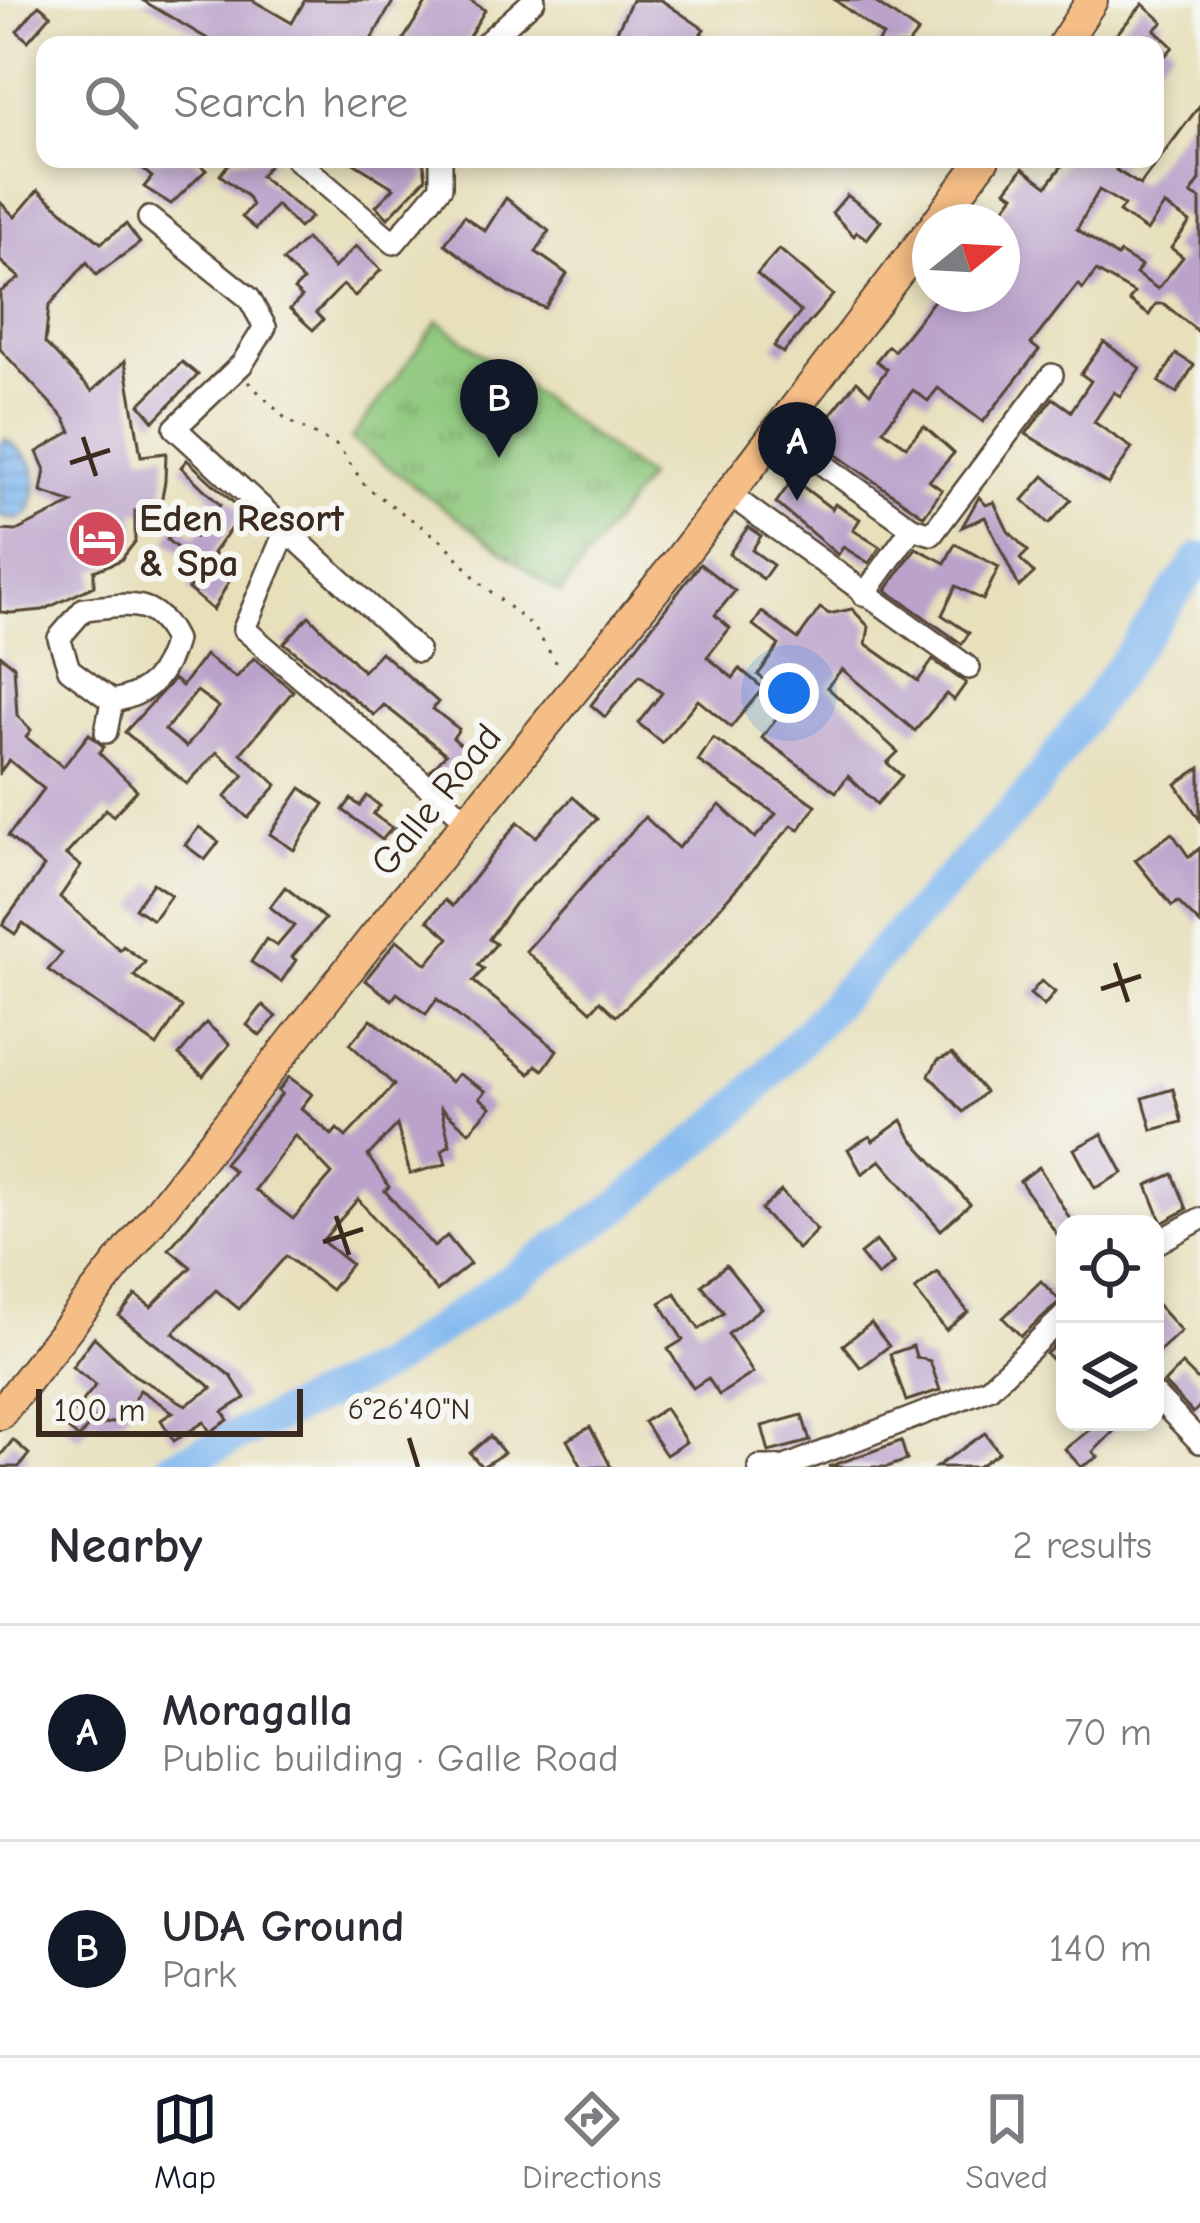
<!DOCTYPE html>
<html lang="en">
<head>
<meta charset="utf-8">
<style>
  body { margin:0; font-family:"Comic Neue",sans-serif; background:#f7f7f7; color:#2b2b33 }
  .controls { position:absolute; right:36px; bottom:36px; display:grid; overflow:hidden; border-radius:24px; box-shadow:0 6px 18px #0003 }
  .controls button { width:108px; height:108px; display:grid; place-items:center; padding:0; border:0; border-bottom:3px solid #e1e1e2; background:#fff; color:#2b2b33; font:60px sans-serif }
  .compass { position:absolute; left:912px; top:204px; width:108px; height:108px; border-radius:50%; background:#fff; box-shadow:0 6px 18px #0003; rotate:72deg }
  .scale { position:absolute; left:36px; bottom:30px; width:267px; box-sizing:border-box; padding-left:12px; border:6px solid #3b2a1e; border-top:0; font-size:33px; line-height:42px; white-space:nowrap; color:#3b2a1e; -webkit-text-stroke:9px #f6f6f2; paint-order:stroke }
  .you { position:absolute; left:789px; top:693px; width:42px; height:42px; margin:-30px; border:9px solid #fff; border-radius:50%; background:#1a73e8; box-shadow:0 0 0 18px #1a73e833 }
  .badge { display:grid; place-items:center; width:78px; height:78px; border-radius:50%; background:#111827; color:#fff; font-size:39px; font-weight:700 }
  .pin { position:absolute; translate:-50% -99px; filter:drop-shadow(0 3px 6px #0008) }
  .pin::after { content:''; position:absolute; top:63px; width:42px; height:36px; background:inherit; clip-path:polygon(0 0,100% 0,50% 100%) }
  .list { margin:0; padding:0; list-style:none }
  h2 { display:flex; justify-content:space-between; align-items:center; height:156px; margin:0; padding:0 48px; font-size:51px }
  h2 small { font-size:39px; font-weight:400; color:#7c7c81 }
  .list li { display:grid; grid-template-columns:78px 1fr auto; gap:36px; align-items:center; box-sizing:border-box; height:216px; padding:0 48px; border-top:3px solid #e1e1e2 }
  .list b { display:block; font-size:45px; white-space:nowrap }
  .list p { margin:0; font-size:39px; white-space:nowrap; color:#7c7c81 }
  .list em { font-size:39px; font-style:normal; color:#7c7c81 }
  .icon { flex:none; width:66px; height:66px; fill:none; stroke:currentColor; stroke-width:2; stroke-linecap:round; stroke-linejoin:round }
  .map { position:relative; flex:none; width:1200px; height:1467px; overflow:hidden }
  .search { position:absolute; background:#fff; box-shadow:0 6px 18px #0003; left:36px; right:36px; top:36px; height:132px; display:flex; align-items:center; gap:30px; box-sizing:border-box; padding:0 42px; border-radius:24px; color:#7c7c81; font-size:45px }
  .sheet { height:588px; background:#fff }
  nav { display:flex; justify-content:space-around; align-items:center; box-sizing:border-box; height:168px; border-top:3px solid #e1e1e2; background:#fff; font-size:33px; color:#7c7c81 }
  nav a { display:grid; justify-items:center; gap:6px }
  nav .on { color:#111827 }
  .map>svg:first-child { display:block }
</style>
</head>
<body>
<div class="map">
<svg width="1200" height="1467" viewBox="0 0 1200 1467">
  <defs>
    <pattern id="park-tufts" width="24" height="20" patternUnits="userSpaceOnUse" patternTransform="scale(3)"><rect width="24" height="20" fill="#8dc77b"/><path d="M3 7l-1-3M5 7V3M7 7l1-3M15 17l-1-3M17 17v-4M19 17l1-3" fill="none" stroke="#74a264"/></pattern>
    <pattern id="water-rules" width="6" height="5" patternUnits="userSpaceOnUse" patternTransform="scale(3)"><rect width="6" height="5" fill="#80b7f0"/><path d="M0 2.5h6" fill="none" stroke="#6a95c2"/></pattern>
  </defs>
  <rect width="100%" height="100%" fill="#f6f6f2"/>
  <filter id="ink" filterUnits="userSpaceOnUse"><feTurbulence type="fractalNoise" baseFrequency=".00833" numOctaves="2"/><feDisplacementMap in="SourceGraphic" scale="24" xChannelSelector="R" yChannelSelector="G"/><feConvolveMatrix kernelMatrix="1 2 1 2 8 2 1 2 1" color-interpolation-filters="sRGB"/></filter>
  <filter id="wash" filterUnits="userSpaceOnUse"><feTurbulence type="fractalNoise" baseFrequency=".004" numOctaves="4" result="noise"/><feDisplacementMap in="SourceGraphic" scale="48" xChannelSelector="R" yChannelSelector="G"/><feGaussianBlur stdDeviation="2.7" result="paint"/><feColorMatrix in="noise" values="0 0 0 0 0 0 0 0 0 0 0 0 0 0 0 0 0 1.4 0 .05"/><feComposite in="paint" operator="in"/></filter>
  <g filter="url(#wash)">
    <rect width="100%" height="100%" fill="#e7e0bb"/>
    <path fill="url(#park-tufts)" stroke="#64784c" stroke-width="3" d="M 438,321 L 647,477 L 560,594 L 351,439 Z"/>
    <path fill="url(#water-rules)" stroke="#5e7087" stroke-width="3" d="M 5,439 C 37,460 43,475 29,513 L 17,520 L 0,516 L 0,446 Z"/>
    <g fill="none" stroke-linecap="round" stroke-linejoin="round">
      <path stroke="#80b7f0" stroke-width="33" d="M 171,1467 L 383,1367 L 619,1206 L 737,1108 L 1030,793 L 1200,558"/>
    </g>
    <g id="blocks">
      <g fill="#baa2ca" fill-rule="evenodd">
        <path d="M 142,0 L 252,0 L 292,23 L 305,0 L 394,0 L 368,45 L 218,45 Z"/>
        <path d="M 428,0 L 469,0 L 485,10 L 464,45 L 400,45 Z"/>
        <path d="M 632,0 L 661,0 L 704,29 L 701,33 L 714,45 L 610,45 Z"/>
        <path d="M 835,0 L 872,0 L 918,32 L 908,45 L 875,45 L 883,36 Z"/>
        <path d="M 1143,4 L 1163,22 L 1155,30 L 1173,47 L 1155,67 L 1155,45 L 1107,45 Z"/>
        <path d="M 39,5 L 51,15 L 28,41 L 17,31 Z"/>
        <path d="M 1200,105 L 1200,180 L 1191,194 L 1200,199 L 1200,333 L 1164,304 L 1156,304 L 1149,315 L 1129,301 L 1134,293 L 1096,271 L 1083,289 L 1078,284 L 1031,344 L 1039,350 L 983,422 L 938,388 L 928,401 L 913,390 L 883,430 L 906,446 L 924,426 L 954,453 L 929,481 L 942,490 L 924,516 L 812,438 L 857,381 L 870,393 L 887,369 L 876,361 L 888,346 L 894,351 L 939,294 L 1002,294 L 1002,222 L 994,222 L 1014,195 L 1006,190 L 1023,168 L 1047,186 L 1067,159 L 1124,159 L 1116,170 L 1140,185 ZM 1099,190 L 1124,205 L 1119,212 L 1147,231 L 1164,205 L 1190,222 L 1171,248 L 1183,257 L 1158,289 L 1136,274 L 1141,266 L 1120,253 L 1117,257 L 1077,229 Z"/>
        <path d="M 130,159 L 193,159 L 206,170 L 171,204 L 144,187 L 152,177 Z"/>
        <path d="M 232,159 L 274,159 L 260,176 L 311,217 L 299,228 L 276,205 L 256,229 L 242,217 L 252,205 L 247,196 L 220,175 Z"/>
        <path d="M 347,159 L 423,159 L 426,178 L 388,218 L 376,206 L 394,188 Z"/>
        <path d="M 38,190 L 101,243 L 126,224 L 140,243 L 96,275 L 87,262 L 49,306 L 45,343 L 92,391 L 125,361 L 141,456 L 166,453 L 165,481 L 158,518 L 135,511 L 135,542 L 121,560 L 94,571 L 94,586 L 43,610 L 11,613 L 0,612 L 0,530 L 16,531 L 73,503 L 41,492 L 45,470 L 37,452 L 71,432 L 65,419 L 0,349 L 0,292 L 20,278 L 0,261 L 0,202 L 15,217 Z"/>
        <path d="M 847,195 L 881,221 L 867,239 L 857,232 L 854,236 L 832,213 Z"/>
        <path d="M 506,198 L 549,231 L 536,252 L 567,274 L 545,308 L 510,293 L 445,244 L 464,216 L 485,231 Z"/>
        <path d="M 306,239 L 334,268 L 356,246 L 381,270 L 355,296 L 343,285 L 316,313 L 323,320 L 313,330 L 290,309 L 302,297 L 294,290 L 303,281 L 283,261 Z"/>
        <path d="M 779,249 L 833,295 L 783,353 L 774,346 L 801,312 L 757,274 Z"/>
        <path d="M 1104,342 L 1140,368 L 1120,396 L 1114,392 L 1094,422 L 1132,448 L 1108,484 L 1026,434 L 1053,398 L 1071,411 L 1091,381 L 1081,374 Z"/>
        <path d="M 1176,354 L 1194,365 L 1177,393 L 1159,382 Z"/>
        <path d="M 182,362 L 198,375 L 154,421 L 140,404 Z"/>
        <path d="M 187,460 L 257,524 L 251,531 L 237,520 L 213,553 L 232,576 L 213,610 L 188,589 L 204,570 L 167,540 L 177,522 L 195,537 L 220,505 L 181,467 Z"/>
        <path d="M 1044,476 L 1071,500 L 1049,524 L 1023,500 Z"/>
        <path d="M 793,479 L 832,509 L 835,504 L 860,519 L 853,530 L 880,547 L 869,563 L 843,547 L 838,555 L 776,503 Z"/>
        <path d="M 979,497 L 986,505 L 994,502 L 1008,531 L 1028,551 L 1020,559 L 1034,573 L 1019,587 L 985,517 L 962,527 Z"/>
        <path d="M 748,527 L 761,536 L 752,550 L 773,565 L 763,579 L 729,554 Z"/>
        <path d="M 955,544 L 999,567 L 983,600 L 956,586 L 942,615 L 969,633 L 962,644 L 886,590 L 916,548 L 945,563 Z"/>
        <path d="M 700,564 L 735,591 L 715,615 L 730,628 L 707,657 L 733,678 L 740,669 L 763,688 L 731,727 L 698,700 L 662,743 L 638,723 L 662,693 L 640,675 L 605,717 L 591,705 Z"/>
        <path d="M 820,608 L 829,614 L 852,609 L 869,627 L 866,644 L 918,681 L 933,660 L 966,683 L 954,700 L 946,694 L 915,731 L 842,669 L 827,687 L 898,752 L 887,763 L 902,776 L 877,804 L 848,776 L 836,792 L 762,738 L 790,699 L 758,675 L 779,645 L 753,625 L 762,612 L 798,639 Z"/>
        <path d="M 309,616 L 363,671 L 381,652 L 438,702 L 433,709 L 459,729 L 453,738 L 478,760 L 453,788 L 431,770 L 446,754 L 384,705 L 374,715 L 284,643 Z"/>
        <path d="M 0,655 L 14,666 L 17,715 L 31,730 L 26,737 L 63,767 L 89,734 L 104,747 L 99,753 L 137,790 L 113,816 L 106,809 L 66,855 L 81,866 L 60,897 L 120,950 L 123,946 L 145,962 L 134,976 L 182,1007 L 157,1046 L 48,970 L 62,953 L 23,923 L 15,934 L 2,925 L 44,867 L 8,836 L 44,789 L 9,760 L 0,772 Z"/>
        <path d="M 205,655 L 236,678 L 254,658 L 293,691 L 241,753 L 277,785 L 248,818 L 225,797 L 244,775 L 217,752 L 187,784 L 125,732 L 174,679 L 182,686 ZM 197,691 L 219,707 L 186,747 L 165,730 Z"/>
        <path d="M 713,738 L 816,805 L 799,830 L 792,825 L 672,962 L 616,1016 L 600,1001 L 591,1011 L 526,951 L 613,852 L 645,817 L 678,848 L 720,805 L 755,838 L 776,814 L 698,761 Z"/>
        <path d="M 1200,768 L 1200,820 L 1176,784 Z"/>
        <path d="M 301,788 L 324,804 L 294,850 L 270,834 Z"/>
        <path d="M 367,796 L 380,806 L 373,814 L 392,828 L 382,840 L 343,810 L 351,799 L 360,806 Z"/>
        <path d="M 573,797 L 597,819 L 515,903 L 489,939 L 496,944 L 478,965 L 484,969 L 473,981 L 557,1050 L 543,1070 L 536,1065 L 530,1074 L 437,999 L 426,1014 L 397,993 L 392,1000 L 365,980 L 397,940 L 427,964 L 449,938 L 428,920 L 445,900 L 452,906 L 518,822 L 536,837 Z"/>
        <path d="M 408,813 L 424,825 L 408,846 L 392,834 Z"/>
        <path d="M 199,827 L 219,842 L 205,860 L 185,845 Z"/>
        <path d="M 1172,833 L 1189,857 L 1200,848 L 1200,924 L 1178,902 L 1172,906 L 1135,860 Z"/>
        <path d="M 153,883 L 171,895 L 153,920 L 135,908 Z"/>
        <path d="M 285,887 L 325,919 L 292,957 L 296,960 L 281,982 L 251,962 L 266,939 L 277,946 L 294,926 L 270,907 Z"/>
        <path d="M 1041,981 L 1055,992 L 1044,1006 L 1030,994 Z"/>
        <path d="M 263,1005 L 276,1017 L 260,1036 L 247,1025 Z"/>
        <path d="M 371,1019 L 451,1082 L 458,1074 L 486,1091 L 480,1098 L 491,1107 L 469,1132 L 441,1108 L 450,1145 L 442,1150 L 446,1164 L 410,1174 L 397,1125 L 368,1156 L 389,1187 L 385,1191 L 434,1247 L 447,1236 L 470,1264 L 437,1291 L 358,1199 L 322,1241 L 351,1264 L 331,1290 L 286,1256 L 239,1309 L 216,1290 L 173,1333 L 231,1376 L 245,1398 L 223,1412 L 228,1420 L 210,1432 L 204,1422 L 174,1441 L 161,1420 L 173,1412 L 140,1390 L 123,1420 L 101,1425 L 94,1419 L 79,1438 L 63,1425 L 96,1385 L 72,1367 L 94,1337 L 134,1375 L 186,1405 L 212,1388 L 119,1316 L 136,1295 L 151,1307 L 191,1267 L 169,1249 L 234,1171 L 224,1163 L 282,1094 L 278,1091 L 289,1077 L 312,1094 L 301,1108 L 332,1135 L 337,1129 L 346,1137 L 394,1085 L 350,1044 ZM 295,1135 L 332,1174 L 293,1219 L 255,1190 Z"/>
        <path d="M 206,1023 L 230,1044 L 203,1076 L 179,1055 Z"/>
        <path d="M 952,1054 L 985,1092 L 963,1112 L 929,1075 L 938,1060 Z"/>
        <path d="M 1173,1089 L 1182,1122 L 1152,1130 L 1143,1098 Z"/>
        <path d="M 902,1120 L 911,1138 L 970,1204 L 941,1230 L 880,1160 L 862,1174 L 848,1149 L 870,1136 L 873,1141 Z"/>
        <path d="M 1102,1134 L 1123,1173 L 1095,1188 L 1074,1149 Z"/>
        <path d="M 1039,1167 L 1073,1224 L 1065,1224 L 1065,1246 L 1020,1181 Z"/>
        <path d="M 1173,1174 L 1187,1209 L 1162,1223 L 1147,1185 Z"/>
        <path d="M 781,1191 L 817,1230 L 798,1249 L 761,1210 Z"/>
        <path d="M 876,1241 L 894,1263 L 878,1276 L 860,1254 Z"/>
        <path d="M 726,1265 L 761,1308 L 728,1334 L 753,1373 L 719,1395 L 708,1378 L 693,1388 L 668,1349 L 683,1340 L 660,1303 L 675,1293 L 699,1329 L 724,1313 L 702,1285 Z"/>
        <path d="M 937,1272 L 968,1312 L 946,1330 L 915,1290 Z"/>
        <path d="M 1041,1281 L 1060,1301 L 1021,1336 L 1003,1318 Z"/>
        <path d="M 1155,1302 L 1181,1331 L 1155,1355 Z"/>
        <path d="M 871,1323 L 889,1346 L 861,1368 L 843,1345 Z"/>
        <path d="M 1065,1336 L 1065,1372 L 1046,1354 Z"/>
        <path d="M 913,1346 L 916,1357 L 930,1361 L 940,1390 L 906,1401 L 890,1354 Z"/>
        <path d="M 1182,1364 L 1200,1382 L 1200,1406 L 1193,1413 L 1164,1383 Z"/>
        <path d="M 665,1408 L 686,1442 L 666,1455 L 644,1422 Z"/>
        <path d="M 802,1415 L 810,1441 L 769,1452 L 762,1426 Z"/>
        <path d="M 1099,1422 L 1123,1422 L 1093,1452 L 1098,1457 L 1081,1467 L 1065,1449 Z"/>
        <path d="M 590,1427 L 611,1467 L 582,1467 L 567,1440 Z"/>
        <path d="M 985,1433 L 999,1452 L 978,1467 L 936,1467 Z"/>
        <path d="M 490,1436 L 504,1453 L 482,1467 L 470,1453 Z"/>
        <path d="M 13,1440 L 29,1454 L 19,1467 L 0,1467 L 0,1456 Z"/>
        <path d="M 901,1441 L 907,1460 L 887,1467 L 828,1467 Z"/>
      </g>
    </g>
  </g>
  <g filter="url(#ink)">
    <use href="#blocks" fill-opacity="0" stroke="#554536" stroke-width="3"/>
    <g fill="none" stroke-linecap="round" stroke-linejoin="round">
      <defs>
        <g id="minor">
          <path d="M 484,45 L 534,0"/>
          <path d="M 296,159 L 394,243 L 441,187 L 441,159"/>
          <path d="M 149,218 L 249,298 L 265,327 L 242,364 L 175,428 L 418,651"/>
          <path d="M 779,433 L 912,528 L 864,595"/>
          <path d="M 730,495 L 969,668"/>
          <path d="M 912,528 L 932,534 L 1052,375"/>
          <path d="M 286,530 L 244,629 L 468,821"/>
          <path d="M 106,732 L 112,701 L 69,669 L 59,638 L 84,609 C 128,605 153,595 175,640 C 165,675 149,695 112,701"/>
          <path d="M 1155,1244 L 1200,1219"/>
          <path d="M 1155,1395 L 1200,1442"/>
          <path d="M 759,1467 L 779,1467"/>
          <path d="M 785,1467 L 989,1388 L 1065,1315"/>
        </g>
        <g id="highway">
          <path d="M 1063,45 L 1092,0"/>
          <path d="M 937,222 L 984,159"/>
          <path d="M 0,1414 L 371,941 L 678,561 L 930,231"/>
        </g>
      </defs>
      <use href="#minor" stroke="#554536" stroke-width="26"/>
      <use href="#highway" stroke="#554536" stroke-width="34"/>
      <path stroke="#554536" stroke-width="3" stroke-dasharray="3 9" stroke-linecap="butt" d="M 248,382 L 287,420 L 338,446 L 366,487 L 445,543 L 477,580 L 535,629 L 559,667"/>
      <use href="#minor" stroke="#fff" stroke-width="21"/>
      <use href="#highway" stroke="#f6be87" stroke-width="30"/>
    </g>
  </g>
  <path fill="none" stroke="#3b2a1e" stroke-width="4.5" d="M 83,437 L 96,476M 70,463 L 110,450M 1115,963 L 1128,1002M 1101,989 L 1141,976M 336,1216 L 349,1255M 323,1242 L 363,1229M 409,1438 L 418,1467"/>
  <defs>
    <symbol id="hotel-disc" viewBox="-11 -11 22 22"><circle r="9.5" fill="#d1495b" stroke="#f6f6f2"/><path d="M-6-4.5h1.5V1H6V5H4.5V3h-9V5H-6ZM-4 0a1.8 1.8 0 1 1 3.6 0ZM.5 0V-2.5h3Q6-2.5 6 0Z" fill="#fff"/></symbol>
  </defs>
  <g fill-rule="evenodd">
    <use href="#hotel-disc" x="64" y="506" width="66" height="66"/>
  </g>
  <g text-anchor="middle" stroke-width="12" stroke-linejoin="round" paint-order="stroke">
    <g font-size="39" font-weight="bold" fill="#3b2a1e" stroke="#f6f6f2" text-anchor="start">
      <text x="139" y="531">Eden Resort<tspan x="139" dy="45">&amp; Spa</tspan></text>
    </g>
    <g font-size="39" fill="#3b2a1e" stroke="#f6f6f2">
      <text transform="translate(435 799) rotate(-51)" y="14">Galle Road</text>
    </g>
  </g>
  <g font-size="30" text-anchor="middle" fill="#3b2a1e" stroke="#f6f6f2" stroke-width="12" stroke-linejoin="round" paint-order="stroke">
    <text x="409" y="1419">6°26'40"N</text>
  </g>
</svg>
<div class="controls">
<button><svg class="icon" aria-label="locate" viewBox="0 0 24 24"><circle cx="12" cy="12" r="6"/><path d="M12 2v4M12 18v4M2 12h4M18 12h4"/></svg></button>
<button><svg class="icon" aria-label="layers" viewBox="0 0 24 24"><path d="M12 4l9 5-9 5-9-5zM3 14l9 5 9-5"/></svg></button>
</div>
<svg class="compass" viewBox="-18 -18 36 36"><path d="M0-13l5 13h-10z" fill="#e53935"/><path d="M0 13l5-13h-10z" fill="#7c7c81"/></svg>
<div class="scale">100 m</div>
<div class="you"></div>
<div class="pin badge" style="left:797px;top:501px">A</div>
<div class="pin badge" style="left:499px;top:458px">B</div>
<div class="search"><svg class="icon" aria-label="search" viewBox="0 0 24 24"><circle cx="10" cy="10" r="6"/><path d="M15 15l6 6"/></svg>Search here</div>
</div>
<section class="sheet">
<h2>Nearby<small>2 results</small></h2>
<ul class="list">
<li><span class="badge">A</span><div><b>Moragalla</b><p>Public building · Galle Road</p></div><em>70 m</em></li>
<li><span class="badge">B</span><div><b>UDA Ground</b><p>Park</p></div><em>140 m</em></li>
</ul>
</section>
<nav>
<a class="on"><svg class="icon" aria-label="map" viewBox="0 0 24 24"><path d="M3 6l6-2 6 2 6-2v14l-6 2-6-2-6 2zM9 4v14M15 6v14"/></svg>Map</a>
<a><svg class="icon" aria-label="directions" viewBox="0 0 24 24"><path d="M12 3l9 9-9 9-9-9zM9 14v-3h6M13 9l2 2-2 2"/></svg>Directions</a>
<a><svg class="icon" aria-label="saved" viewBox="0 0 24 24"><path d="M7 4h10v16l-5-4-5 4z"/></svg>Saved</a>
</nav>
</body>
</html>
